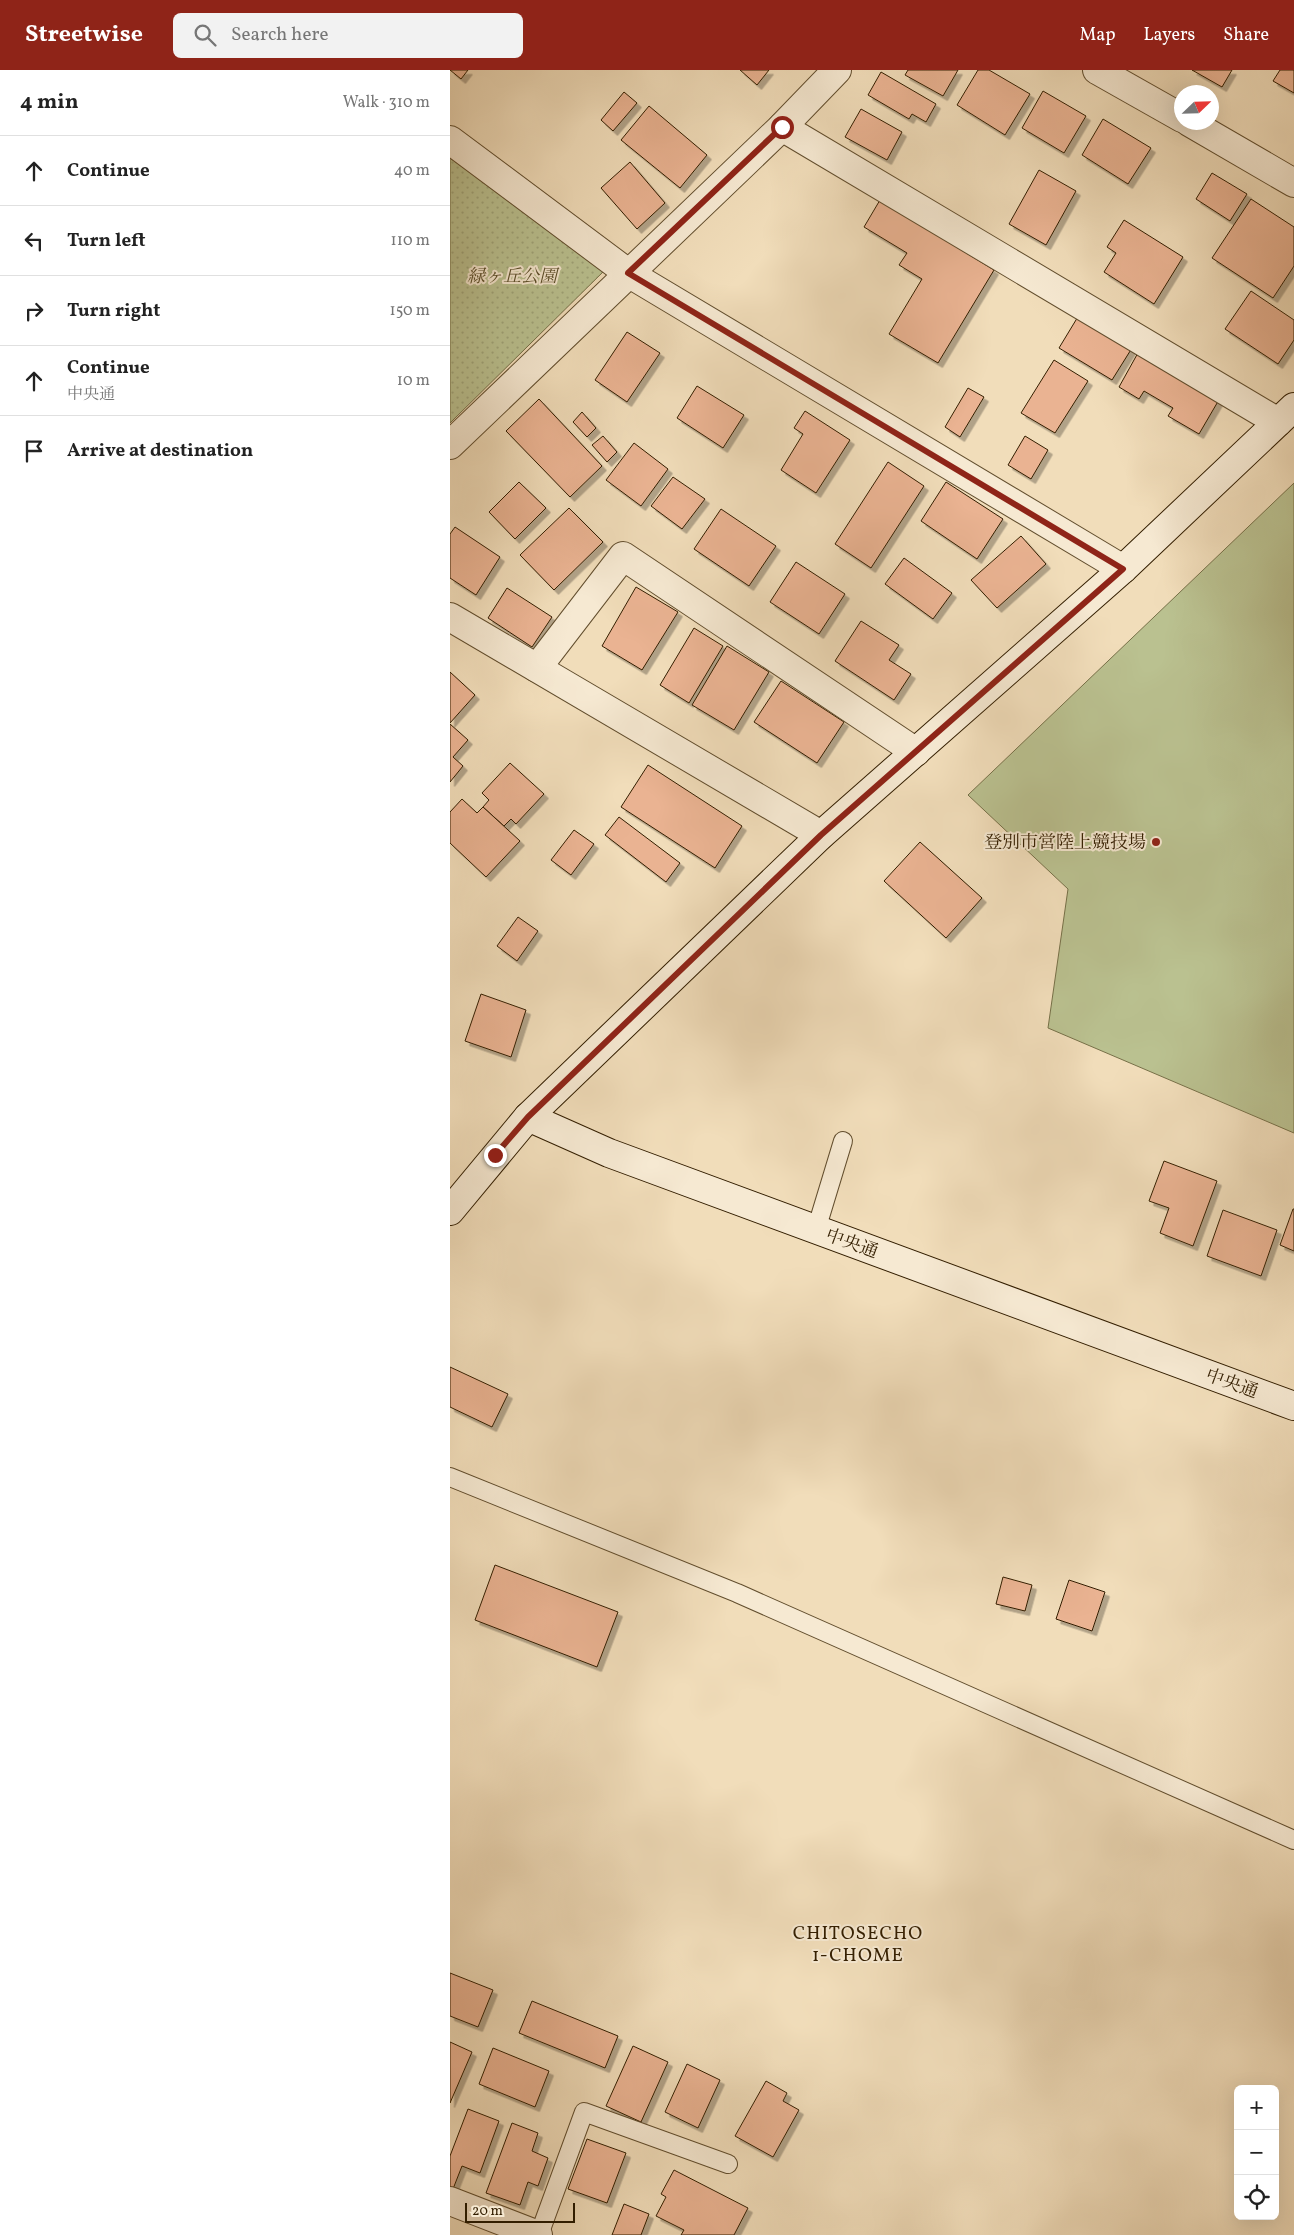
<!DOCTYPE html>
<html lang="en">
<head>
<meta charset="utf-8">
<style>
  body { margin:0; font-family:Vollkorn,"Noto Serif JP",serif; background:#f2f2f2; color:#222 }
  .controls { position:absolute; right:15px; bottom:15px; display:grid; overflow:hidden; border-radius:8px; box-shadow:0 5px 20px #0002 }
  .controls button { width:45px; height:45px; display:grid; place-items:center; padding:0; border:0; border-bottom:1px solid #e0e0e0; background:#fff; color:#222; font:25px sans-serif }
  .compass { position:absolute; left:724px; top:15px; width:45px; height:45px; border-radius:50%; background:#fff; box-shadow:0 5px 20px #0002; rotate:67deg }
  .scale { position:absolute; left:15px; bottom:12px; width:110px; box-sizing:border-box; padding-left:5px; border:2px solid #331e00; border-top:0; font-size:14px; line-height:18px; white-space:nowrap; color:#331e00; -webkit-text-stroke:4px #f6e9d2; paint-order:stroke }
  .stop { position:absolute; width:15px; height:15px; margin:-11px; border:4px solid #8f2418; border-radius:50%; background:#fff }
  .stop.end { background:#8f2418; border-color:#fff; box-shadow:0 1px 5px #0008 }
  .list { margin:0; padding:0; list-style:none }
  h2 { display:flex; justify-content:space-between; align-items:center; height:65px; margin:0; padding:0 20px; font-size:21px }
  h2 small { font-size:16px; font-weight:400; color:#767676 }
  .list li { display:grid; grid-template-columns:32px 1fr auto; gap:15px; align-items:center; box-sizing:border-box; height:70px; padding:0 20px; border-top:1px solid #e0e0e0 }
  .list b { display:block; font-size:19px; white-space:nowrap }
  .list p { margin:0; font-size:16px; white-space:nowrap; color:#767676 }
  .list em { font-size:16px; font-style:normal; color:#767676 }
  .icon { flex:none; width:28px; height:28px; fill:none; stroke:currentColor; stroke-width:2; stroke-linecap:round; stroke-linejoin:round }
  .map { position:relative; flex:none; width:844px; height:2165px; overflow:hidden }
  header { display:flex; align-items:center; gap:30px; box-sizing:border-box; height:70px; padding:0 25px; background:#8f2418; color:#fff }
  header strong { font-size:24px }
  nav { display:flex; gap:28px; margin-inline-start:auto; font-size:18px }
  .search { width:350px; height:45px; background:#f2f2f2; display:flex; align-items:center; gap:12px; box-sizing:border-box; padding:0 18px; border-radius:8px; color:#767676; font-size:19px }
  main { display:flex }
  aside { flex:1; background:#fff }
  .map>svg:first-child { display:block }
</style>
</head>
<body>
<header>
<strong>Streetwise</strong>
<div class="search"><svg class="icon" aria-label="search" viewBox="0 0 24 24"><circle cx="10" cy="10" r="6"/><path d="M15 15l6 6"/></svg>Search here</div>
<nav><a>Map</a><a>Layers</a><a>Share</a></nav>
</header>
<main>
<aside>
<h2>4 min<small>Walk · 310 m</small></h2>
<ul class="list">
<li><svg class="icon" aria-label="ahead" viewBox="0 0 24 24"><path d="M12 20V5M6 11l6-6 6 6"/></svg><div><b>Continue</b></div><em>40 m</em></li>
<li><svg class="icon" aria-label="left" viewBox="0 0 24 24"><path d="M17 20v-9H6M10 6l-5 5 5 5"/></svg><div><b>Turn left</b></div><em>110 m</em></li>
<li><svg class="icon" aria-label="right" viewBox="0 0 24 24"><path d="M7 20v-9h11M14 6l5 5-5 5"/></svg><div><b>Turn right</b></div><em>150 m</em></li>
<li><svg class="icon" aria-label="ahead" viewBox="0 0 24 24"><path d="M12 20V5M6 11l6-6 6 6"/></svg><div><b>Continue</b><p>中央通</p></div><em>10 m</em></li>
<li><svg class="icon" aria-label="arrive" viewBox="0 0 24 24"><path d="M6 21V4h12l-3 4 3 4H6"/></svg><div><b>Arrive at destination</b></div></li>
</ul>
</aside>
<div class="map">
<svg width="844" height="2165" viewBox="0 0 844 2165">
  <defs>
    <pattern id="park-dots" width="8" height="8" patternUnits="userSpaceOnUse" patternTransform="scale(1.25)"><rect width="8" height="8" fill="#bac190"/><path d="M2 2h.1M6 6h.1" fill="none" stroke="#a0a57a" stroke-width="1.8" stroke-linecap="round"/></pattern>
    <filter id="shadow"><feDropShadow dx="4.5" dy="4.5" stdDeviation="0" flood-color="#0004"/></filter>
  </defs>
  <rect width="100%" height="100%" fill="#f1ddba"/>
  <filter id="stains"><feTurbulence type="fractalNoise" baseFrequency=".004" numOctaves="4"/><feColorMatrix values="0 0 0 0 .2 0 0 0 0 .09 0 0 0 0 .02 0 0 0 .5 -.17"/></filter>
  <radialGradient id="worn" r=".72"><stop offset=".6" stop-color="#630" stop-opacity="0"/><stop offset="1" stop-color="#630" stop-opacity=".3"/></radialGradient>
  <path fill="#bac190" stroke="#767048" d="M 844,413 L 844,1063 L 598,958 L 618,819 L 518,725 Z"/>
  <path fill="url(#park-dots)" stroke="#767048" d="M 0,88 L 157,198 L 0,353 Z"/>
  <g fill="#eab392" stroke="#331e00" filter="url(#shadow)">
    <path d="M 0,0 L 18,0 L 11,9 Z"/>
    <path d="M 290,0 L 319,0 L 307,15 Z"/>
    <path d="M 458,0 L 508,0 L 493,26 L 455,5 Z"/>
    <path d="M 528,0 L 539,0 L 580,24 L 555,65 L 507,35 Z"/>
    <path d="M 742,0 L 782,0 L 772,17 Z"/>
    <path d="M 830,0 L 844,0 L 844,23 L 823,11 Z"/>
    <path d="M 431,2 L 486,34 L 476,52 L 462,44 L 459,49 L 418,25 Z"/>
    <path d="M 593,21 L 636,46 L 614,83 L 572,58 Z"/>
    <path d="M 174,22 L 187,33 L 163,61 L 151,50 Z"/>
    <path d="M 199,36 L 257,85 L 230,118 L 171,70 Z"/>
    <path d="M 411,39 L 452,62 L 437,90 L 395,67 Z"/>
    <path d="M 653,49 L 701,78 L 678,114 L 632,85 Z"/>
    <path d="M 180,92 L 215,133 L 187,159 L 151,118 Z"/>
    <path d="M 589,100 L 626,121 L 596,175 L 559,154 Z"/>
    <path d="M 762,103 L 797,124 L 780,151 L 746,129 Z"/>
    <path d="M 801,129 L 844,157 L 844,196 L 823,228 L 762,188 Z"/>
    <path d="M 430,130 L 544,200 L 488,293 L 439,264 L 472,209 L 449,195 L 457,183 L 414,157 Z"/>
    <path d="M 674,150 L 733,187 L 704,234 L 654,202 L 666,183 L 657,177 Z"/>
    <path d="M 801,221 L 844,250 L 844,270 L 828,294 L 775,259 Z"/>
    <path d="M 629,245 L 682,278 L 662,310 L 609,278 Z"/>
    <path d="M 177,262 L 210,283 L 177,332 L 145,310 Z"/>
    <path d="M 689,281 L 770,328 L 749,364 L 718,346 L 723,338 L 694,321 L 689,329 L 669,317 Z"/>
    <path d="M 604,290 L 638,311 L 605,363 L 571,343 Z"/>
    <path d="M 247,316 L 294,345 L 273,378 L 227,348 Z"/>
    <path d="M 518,318 L 534,327 L 510,367 L 495,357 Z"/>
    <path d="M 89,329 L 152,396 L 120,427 L 56,361 Z"/>
    <path d="M 355,341 L 400,370 L 366,423 L 331,400 L 353,364 L 344,358 Z"/>
    <path d="M 132,342 L 146,358 L 137,367 L 123,352 Z"/>
    <path d="M 153,366 L 167,382 L 157,392 L 142,375 Z"/>
    <path d="M 575,366 L 598,380 L 581,409 L 558,395 Z"/>
    <path d="M 184,373 L 218,399 L 191,436 L 156,410 Z"/>
    <path d="M 438,392 L 474,416 L 421,498 L 385,474 Z"/>
    <path d="M 223,407 L 255,429 L 232,459 L 201,436 Z"/>
    <path d="M 69,412 L 96,438 L 65,469 L 39,442 Z"/>
    <path d="M 496,412 L 553,449 L 527,489 L 471,451 Z"/>
    <path d="M 119,438 L 153,472 L 104,520 L 70,485 Z"/>
    <path d="M 271,439 L 326,476 L 299,516 L 244,479 Z"/>
    <path d="M 5,457 L 50,487 L 26,525 L 0,508 L 0,464 Z"/>
    <path d="M 571,466 L 596,494 L 547,538 L 521,510 Z"/>
    <path d="M 454,488 L 502,523 L 483,549 L 435,514 Z"/>
    <path d="M 346,492 L 395,524 L 369,564 L 320,532 Z"/>
    <path d="M 186,517 L 228,542 L 192,600 L 152,576 Z"/>
    <path d="M 57,518 L 102,547 L 82,577 L 38,548 Z"/>
    <path d="M 411,551 L 449,575 L 439,590 L 461,604 L 444,630 L 385,591 Z"/>
    <path d="M 244,558 L 273,576 L 239,633 L 210,615 Z"/>
    <path d="M 277,576 L 319,602 L 284,660 L 242,635 Z"/>
    <path d="M 0,602 L 25,625 L 0,653 Z"/>
    <path d="M 331,611 L 394,652 L 367,693 L 304,652 Z"/>
    <path d="M 0,654 L 18,670 L 3,687 L 13,696 L 0,712 Z"/>
    <path d="M 60,693 L 94,724 L 66,754 L 61,749 L 54,756 L 33,737 L 39,730 L 32,723 Z"/>
    <path d="M 198,695 L 292,756 L 265,798 L 171,737 Z"/>
    <path d="M 12,729 L 27,743 L 33,737 L 70,771 L 36,807 L 0,773 L 0,742 Z"/>
    <path d="M 169,747 L 230,793 L 216,812 L 155,765 Z"/>
    <path d="M 124,760 L 144,774 L 121,805 L 101,790 Z"/>
    <path d="M 470,772 L 532,828 L 496,868 L 434,811 Z"/>
    <path d="M 68,847 L 88,861 L 67,891 L 47,876 Z"/>
    <path d="M 31,924 L 76,940 L 61,987 L 15,971 Z"/>
    <path d="M 714,1091 L 767,1111 L 743,1176 L 710,1163 L 719,1138 L 699,1131 Z"/>
    <path d="M 843,1139 L 844,1139 L 844,1181 L 830,1175 Z"/>
    <path d="M 773,1140 L 827,1160 L 811,1206 L 757,1186 Z"/>
    <path d="M 0,1297 L 58,1324 L 42,1357 L 0,1337 Z"/>
    <path d="M 45,1495 L 168,1542 L 147,1597 L 25,1550 Z"/>
    <path d="M 553,1507 L 582,1515 L 575,1541 L 546,1534 Z"/>
    <path d="M 619,1510 L 655,1522 L 642,1561 L 606,1549 Z"/>
    <path d="M 0,1903 L 43,1920 L 28,1957 L 0,1946 Z"/>
    <path d="M 82,1931 L 168,1966 L 155,1998 L 69,1963 Z"/>
    <path d="M 0,1972 L 22,1982 L 0,2033 Z"/>
    <path d="M 183,1976 L 218,1992 L 191,2052 L 156,2036 Z"/>
    <path d="M 43,1978 L 99,2001 L 85,2037 L 29,2014 Z"/>
    <path d="M 237,1994 L 270,2010 L 248,2058 L 215,2042 Z"/>
    <path d="M 316,2011 L 337,2023 L 333,2031 L 349,2040 L 323,2087 L 285,2066 Z"/>
    <path d="M 18,2039 L 49,2051 L 30,2103 L 12,2096 L 3,2119 L 0,2118 L 0,2086 Z"/>
    <path d="M 62,2053 L 88,2063 L 82,2081 L 98,2088 L 88,2116 L 78,2112 L 70,2135 L 36,2123 Z"/>
    <path d="M 137,2069 L 176,2083 L 157,2133 L 118,2119 Z"/>
    <path d="M 224,2100 L 298,2138 L 284,2165 L 231,2165 L 234,2160 L 206,2146 L 216,2127 L 211,2124 Z"/>
    <path d="M 174,2134 L 199,2144 L 191,2165 L 162,2165 Z"/>
  </g>
  <g fill="none" stroke-linecap="round" stroke-linejoin="round">
    <defs>
      <g id="lane">
        <path d="M 366,1160 L 393,1071"/>
        <path d="M 0,1407 L 287,1523 L 844,1770"/>
        <path d="M 89,2165 L 134,2042 L 278,2094"/>
      </g>
      <g id="street">
        <path d="M 647,0 L 732,48"/>
        <path d="M 739,52 L 844,113"/>
        <path d="M 332,57 L 828,352"/>
        <path d="M 0,70 L 178,203 L 673,499"/>
        <path d="M 0,375 L 332,57 L 387,0"/>
        <path d="M 0,547 L 371,765"/>
        <path d="M 87,598 L 173,486 L 466,682"/>
        <path d="M 0,2131 L 88,2165"/>
      </g>
      <g id="secondary">
        <path d="M 78,1047 L 159,1083 L 844,1336"/>
        <path d="M 0,1141 L 78,1047 L 371,765 L 673,499 L 844,337"/>
      </g>
    </defs>
    <use href="#lane" stroke="#624e2e" stroke-width="20"/>
    <use href="#street" stroke="#624e2e" stroke-width="30"/>
    <use href="#secondary" stroke="#331e00" stroke-width="30"/>
    <use href="#lane" stroke="#f6e9d2" stroke-width="18"/>
    <use href="#street" stroke="#f6e9d2" stroke-width="28"/>
    <use href="#secondary" stroke="#f6e9d2" stroke-width="28"/>
  </g>
  <g fill="none" stroke-linecap="round" stroke-linejoin="round">
    <path stroke="#8f2418" stroke-width="6" d="M 45,1085 L 78,1047 L 371,765 L 673,499 L 178,203 L 332,57"/>
  </g>
  <circle fill="#8f2418" stroke="#f6e9d2" stroke-width="2" cx="706" cy="772" r="5"/>
  <g text-anchor="middle" stroke-width="4" stroke-linejoin="round" paint-order="stroke">
    <g font-size="18" font-style="italic" fill="#5c4f2b" stroke="#f6e9d2">
      <text x="62" y="212">緑ヶ丘公園</text>
    </g>
    <g font-size="18" fill="#331e00" stroke="#f6e9d2" text-anchor="end">
      <text x="696" y="778">登別市営陸上競技場</text>
    </g>
    <g font-size="18" fill="#331e00" stroke="#f6e9d2">
      <text transform="translate(402 1173) rotate(20)" y="6">中央通</text>
      <text transform="translate(782 1313) rotate(20)" y="6">中央通</text>
    </g>
    <g font-size="19" letter-spacing="1" fill="#331e00" stroke="#f6e9d2">
      <text x="408" y="1869">CHITOSECHO<tspan x="408" dy="22">1-CHOME</tspan></text>
    </g>
  </g>
  <rect width="100%" height="100%" filter="url(#stains)"/>
  <rect width="100%" height="100%" fill="url(#worn)"/>
</svg>
<div class="controls">
<button>+</button>
<button>−</button>
<button><svg class="icon" aria-label="locate" viewBox="0 0 24 24"><circle cx="12" cy="12" r="6"/><path d="M12 2v4M12 18v4M2 12h4M18 12h4"/></svg></button>
</div>
<svg class="compass" viewBox="-18 -18 36 36"><path d="M0-13l5 13h-10z" fill="#e53935"/><path d="M0 13l5-13h-10z" fill="#767676"/></svg>
<div class="scale">20 m</div>
<div class="stop" style="left:332px;top:57px"></div>
<div class="stop end" style="left:45px;top:1085px"></div>
</div>
</main>
</body>
</html>
